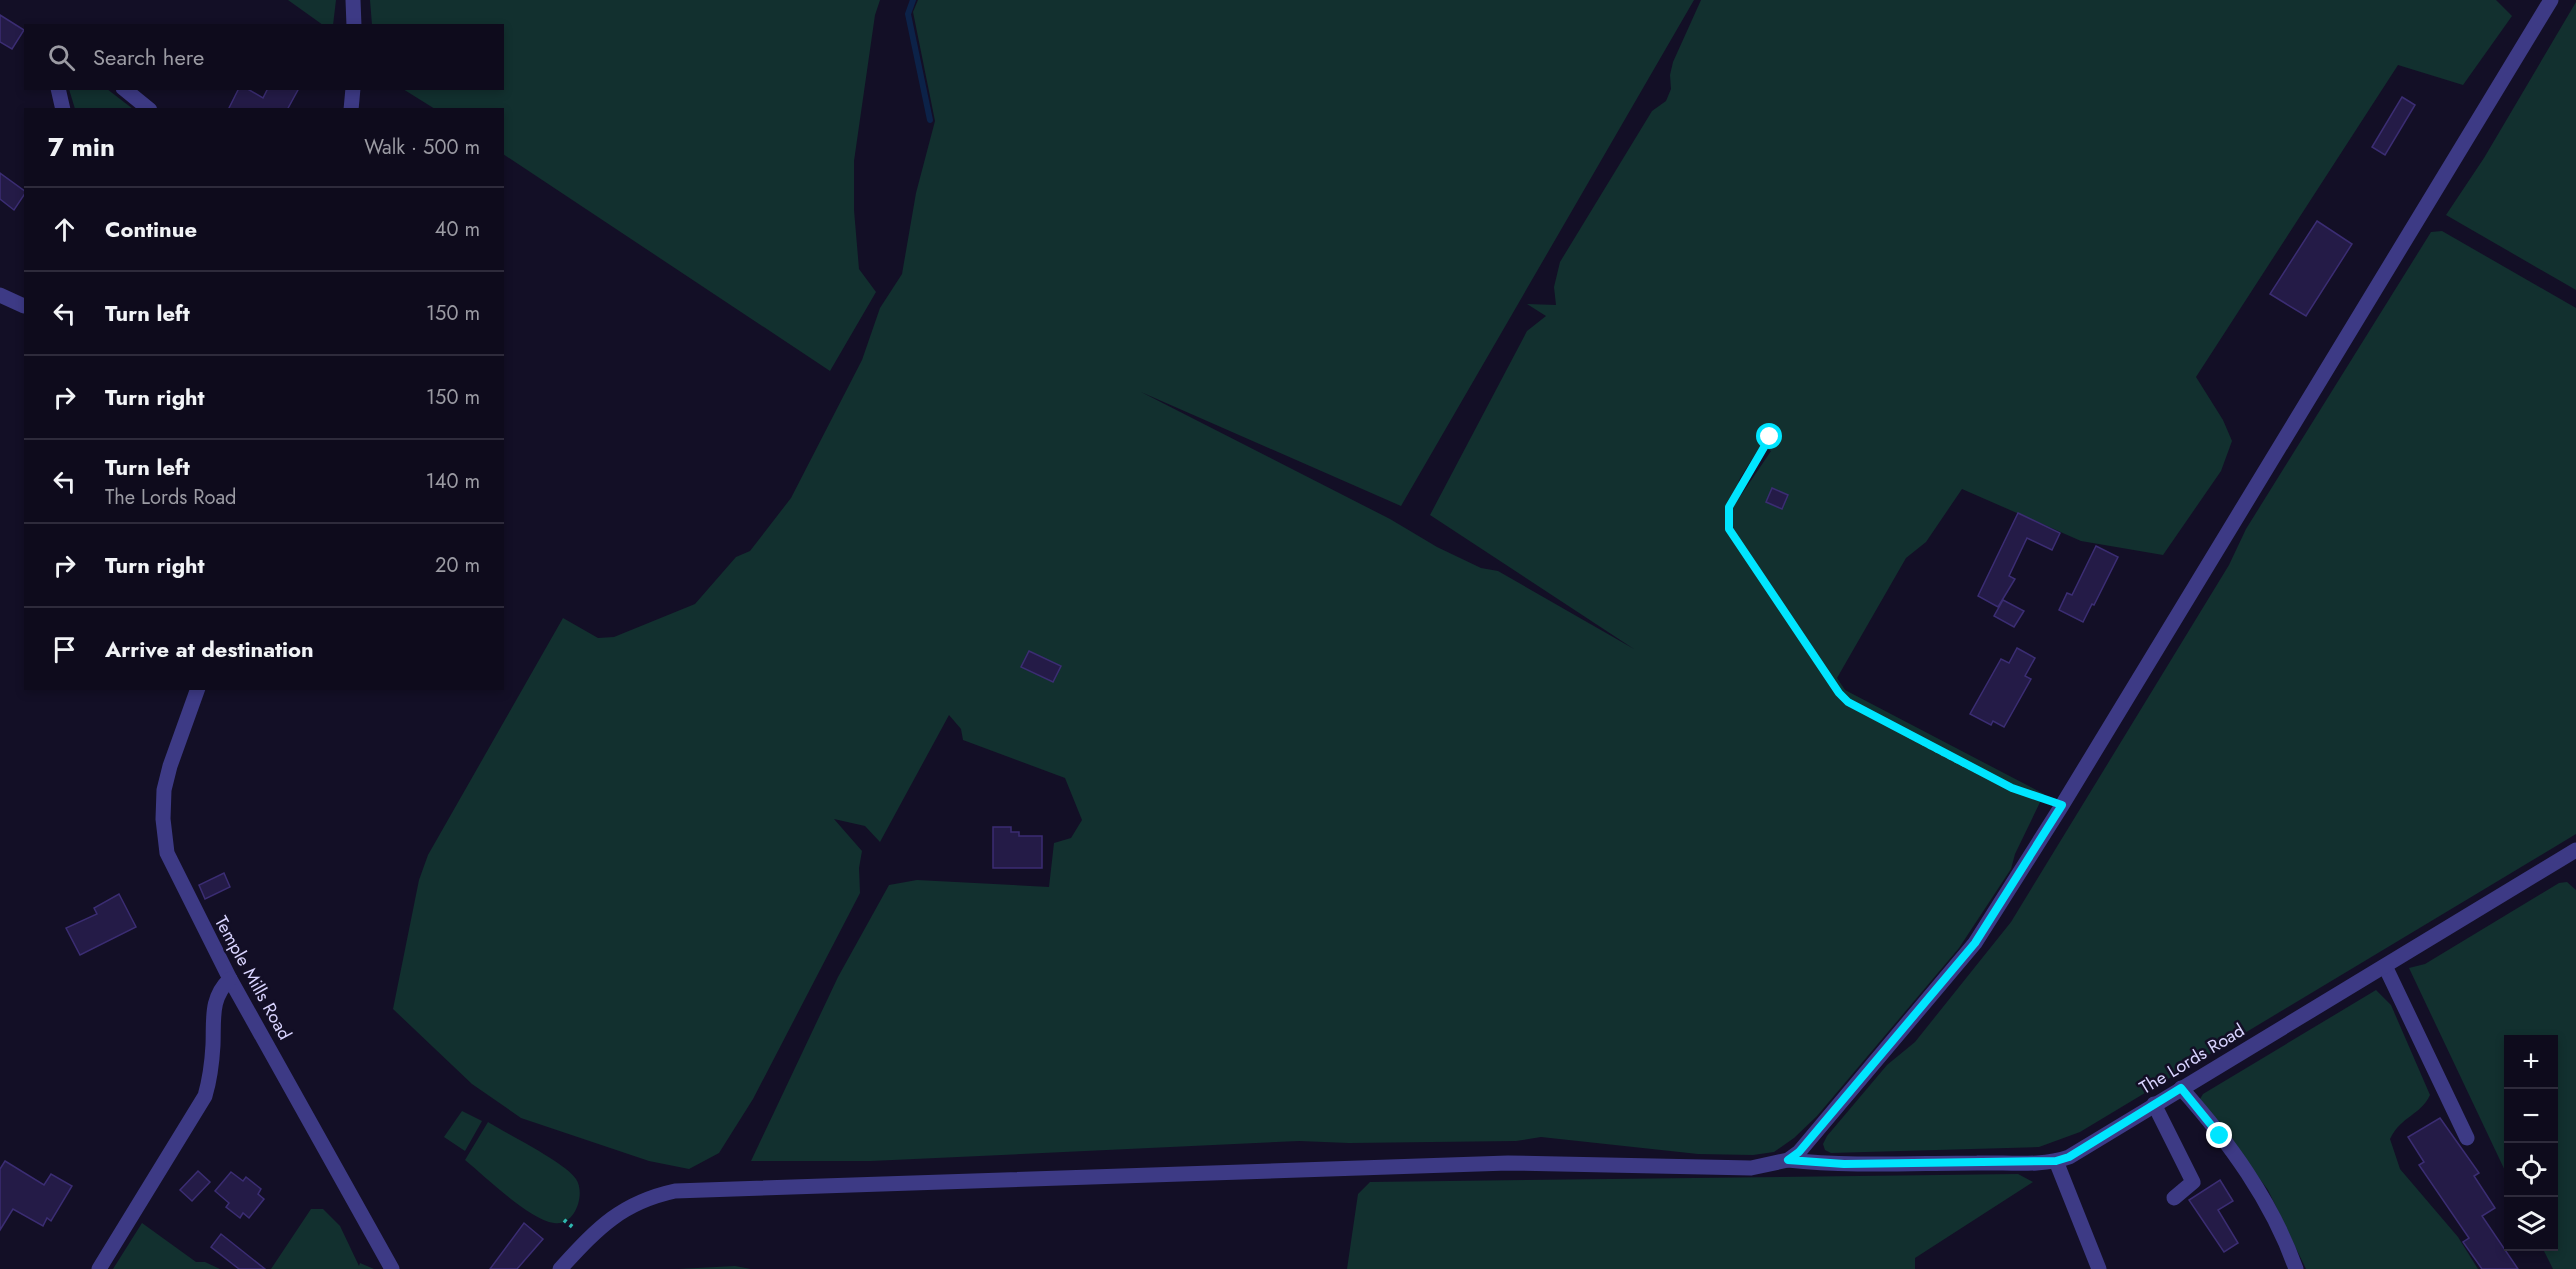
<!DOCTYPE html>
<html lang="en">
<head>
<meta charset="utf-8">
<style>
  body { margin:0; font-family:Jost,sans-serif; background:#1c1929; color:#f1f3f6 }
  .controls { position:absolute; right:18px; bottom:18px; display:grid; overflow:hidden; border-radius:0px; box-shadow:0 3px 9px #0003 }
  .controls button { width:54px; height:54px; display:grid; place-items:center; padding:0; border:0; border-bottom:2px solid #2e2b3b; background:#0e0b1c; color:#f1f3f6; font:30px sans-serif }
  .stop { position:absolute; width:18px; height:18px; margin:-14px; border:4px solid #00e5ff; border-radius:50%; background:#fff }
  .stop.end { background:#00e5ff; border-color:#fff; box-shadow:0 2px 6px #0008 }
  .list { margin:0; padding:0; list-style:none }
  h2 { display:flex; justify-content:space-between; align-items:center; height:78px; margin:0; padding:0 24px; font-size:26px }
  h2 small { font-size:20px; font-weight:400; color:#9b9ba3 }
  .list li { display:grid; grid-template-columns:39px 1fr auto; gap:18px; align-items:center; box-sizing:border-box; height:84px; padding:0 24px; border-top:2px solid #2e2b3b }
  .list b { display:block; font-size:22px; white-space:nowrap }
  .list p { margin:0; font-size:20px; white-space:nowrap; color:#9b9ba3 }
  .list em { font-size:20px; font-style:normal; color:#9b9ba3 }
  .icon { flex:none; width:33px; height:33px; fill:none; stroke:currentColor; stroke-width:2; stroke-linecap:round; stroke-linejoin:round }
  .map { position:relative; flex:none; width:2576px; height:1269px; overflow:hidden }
  .search { position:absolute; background:#0e0b1c; box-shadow:0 3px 9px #0003; left:24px; top:24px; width:480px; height:66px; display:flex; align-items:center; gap:15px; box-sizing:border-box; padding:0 21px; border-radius:0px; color:#9b9ba3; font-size:22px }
  .panel { position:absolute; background:#0e0b1c; box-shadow:0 3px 9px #0003; left:24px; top:108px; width:480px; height:582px; border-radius:0px }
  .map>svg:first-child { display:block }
</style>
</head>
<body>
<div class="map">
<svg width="2576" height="1269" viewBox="0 0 2576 1269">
  <rect width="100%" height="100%" fill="#130f26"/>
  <g fill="#12302f" fill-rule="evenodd">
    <path d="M 288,0 L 336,0 L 333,25 L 323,25 Z"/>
    <path d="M 370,0 L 880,0 L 875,15 L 854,161 L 854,210 L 859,269 L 876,292 L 830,371 L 503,154 L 502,110 L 435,109 L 403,89 L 502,88 L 502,26 L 372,25 Z"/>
    <path d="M 918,0 L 1694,0 L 1401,506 L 1141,392 L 1390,519 L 1437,547 L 1481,568 L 1498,571 L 1634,649 L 1430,515 L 1527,331 L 1546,316 L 1527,304 L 1556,305 L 1554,287 L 1560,262 L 1652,111 L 1666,101 L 1671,89 L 1670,75 L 1673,62 L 1701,0 L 2496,0 L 2512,16 L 2463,85 L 2398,65 L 2196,377 L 2223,420 L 2232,441 L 2221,471 L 2163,555 L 2081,541 L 1962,489 L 1926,542 L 1906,558 L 1837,678 L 1845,690 L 2044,794 L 2015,854 L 2011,869 L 1959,948 L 1817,1116 L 1794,1138 L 1774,1152 L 1753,1155 L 1698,1154 L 1541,1137 L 1516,1141 L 1349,1143 L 1299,1141 L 871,1161 L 751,1161 L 838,977 L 889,885 L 917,880 L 1049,887 L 1054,843 L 1071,838 L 1082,820 L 1065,778 L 963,740 L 961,729 L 949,715 L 880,842 L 865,826 L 834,819 L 862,851 L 859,868 L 860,893 L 753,1099 L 719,1153 L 689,1169 L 649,1161 L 521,1118 L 472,1084 L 393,1009 L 419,880 L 428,855 L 563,618 L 598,638 L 614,637 L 695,604 L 736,557 L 750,551 L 791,498 L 862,360 L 880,308 L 902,274 L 916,193 L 935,121 L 913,12 ZM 1761,445 L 1771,451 L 1733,507 L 1739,480 Z"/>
    <path d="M 2576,2 L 2576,290 L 2446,215 L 2484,158 Z"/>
    <path d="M 69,89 L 107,89 L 133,109 L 75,109 Z"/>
    <path d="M 2442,231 L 2576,308 L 2576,834 L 2080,1132 L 2039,1147 L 1831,1153 L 1825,1150 L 1823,1144 L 1827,1136 L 1887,1065 L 1915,1042 L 2011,922 L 2229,565 L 2246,529 L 2431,232 Z"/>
    <path d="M 2567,882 L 2576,890 L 2576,1269 L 2553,1269 L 2542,1247 L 2554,1246 L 2554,1040 L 2508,1040 L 2508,1177 L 2409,968 L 2425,964 L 2559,883 Z"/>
    <path d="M 2376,990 L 2391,1005 L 2430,1095 C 2420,1116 2402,1115 2390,1139 L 2400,1169 L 2458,1237 L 2478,1269 L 2306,1269 L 2268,1190 L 2200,1099 L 2203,1094 Z"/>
    <path d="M 462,1111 L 482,1121 L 465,1151 L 444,1137 Z"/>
    <path d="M 488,1122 C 507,1134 566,1163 576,1179 C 586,1194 575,1227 554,1223 C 528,1219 486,1177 465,1160 Z"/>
    <path d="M 2018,1174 L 2033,1182 L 1915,1258 L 1915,1269 L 1347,1269 L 1358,1194 L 1370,1182 Z"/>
    <path d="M 311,1209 L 323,1209 L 340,1226 L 359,1266 L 360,1263 L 374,1269 L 271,1269 Z"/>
    <path d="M 142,1223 L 196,1262 L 205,1262 L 220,1269 L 113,1269 Z"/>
    <path d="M 735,1266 L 751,1269 L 678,1269 Z"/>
  </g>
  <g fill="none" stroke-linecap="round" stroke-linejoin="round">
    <path stroke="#0c2248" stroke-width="6" d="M 913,0 L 908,14 L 930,120"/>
  </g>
  <g fill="#241b47" stroke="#3b2d73" stroke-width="1.5">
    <path d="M 0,15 L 24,30 L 12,49 L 0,42 Z"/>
    <path d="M 239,88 L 246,88 L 263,98 L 268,88 L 299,88 L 287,110 L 228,110 Z"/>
    <path d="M 2402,97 L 2415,105 L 2385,155 L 2372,147 Z"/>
    <path d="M 0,173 L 26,192 L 14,210 L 0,199 Z"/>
    <path d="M 2317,221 L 2352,244 L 2306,316 L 2270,294 Z"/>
    <path d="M 1772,488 L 1788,495 L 1782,509 L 1766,502 Z"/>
    <path d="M 2018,513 L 2060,533 L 2052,550 L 2027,538 L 2009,576 L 2015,579 L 1998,607 L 1978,596 Z"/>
    <path d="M 2096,546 L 2118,557 L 2094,605 L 2092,604 L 2083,622 L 2059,610 L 2067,593 L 2072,595 Z"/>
    <path d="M 2003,600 L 2024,611 L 2014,627 L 1994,616 Z"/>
    <path d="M 2017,648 L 2035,658 L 2025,676 L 2031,679 L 2004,727 L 1993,721 L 1991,725 L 1970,714 L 2001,659 L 2009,663 Z"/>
    <path d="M 1029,651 L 1061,666 L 1053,682 L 1021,667 Z"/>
    <path d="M 993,827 L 1011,827 L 1011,832 L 1019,832 L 1019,836 L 1042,836 L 1042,868 L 993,868 Z"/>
    <path d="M 224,873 L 230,887 L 205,899 L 199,885 Z"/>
    <path d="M 119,894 L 136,927 L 80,955 L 66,928 L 97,914 L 94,908 Z"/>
    <path d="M 2440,1118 L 2479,1173 L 2474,1176 L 2495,1208 L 2482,1216 L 2518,1269 L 2482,1269 L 2463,1242 L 2469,1238 L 2419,1165 L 2424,1162 L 2408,1137 Z"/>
    <path d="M 5,1161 L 44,1185 L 51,1174 L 72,1186 L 51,1221 L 47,1218 L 43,1226 L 13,1209 L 0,1230 L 0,1169 Z"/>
    <path d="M 198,1171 L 210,1182 L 192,1201 L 180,1190 Z"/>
    <path d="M 231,1172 L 243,1181 L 246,1177 L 261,1189 L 258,1194 L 264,1199 L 249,1218 L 243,1213 L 240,1218 L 226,1207 L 229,1203 L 215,1191 Z"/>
    <path d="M 2220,1180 L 2233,1201 L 2218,1210 L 2238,1243 L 2224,1252 L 2189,1200 Z"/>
    <path d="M 524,1223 L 543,1239 L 517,1269 L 490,1269 Z"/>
    <path d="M 221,1234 L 265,1269 L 239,1269 L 211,1247 Z"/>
  </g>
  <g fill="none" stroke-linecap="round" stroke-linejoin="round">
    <g stroke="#2fb8b0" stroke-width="4" stroke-dasharray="3 4.5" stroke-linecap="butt">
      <path d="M 1770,437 L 1729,507 L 1729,529 L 1839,693 L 1848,702 C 1913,737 1977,777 2047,800"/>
      <path d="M 564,1220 L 575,1229"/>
    </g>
    <g stroke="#3d3a85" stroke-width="15">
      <path d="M 353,0 L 354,26"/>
      <path d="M 58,88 L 63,110"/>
      <path d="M 123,88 L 150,110"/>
      <path d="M 351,110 L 353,88"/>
      <path d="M 0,295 L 24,306"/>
      <path d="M 198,688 L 170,766 L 164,790 L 163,819 L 167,853 L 230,979 L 392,1269"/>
      <path d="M 2385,966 L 2467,1138"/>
      <path d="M 2181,1088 C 2229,1142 2272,1201 2296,1269"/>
      <path d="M 2154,1104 L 2193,1182 L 2174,1198"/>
      <path d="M 1788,1160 C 1851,1167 1914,1163 1977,1163 C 2006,1162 2041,1167 2069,1157 L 2576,850"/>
      <path d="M 2056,1161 L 2099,1269"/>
      <path d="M 99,1269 L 205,1096 C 210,1079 212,1063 213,1045 C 214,1019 210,998 230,979"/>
      <path d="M 560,1269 C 597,1229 620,1203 675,1191 L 1508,1163 L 1751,1168 L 1788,1160 L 1799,1152 L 1975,943 L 2061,807 L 2551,0"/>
    </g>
  </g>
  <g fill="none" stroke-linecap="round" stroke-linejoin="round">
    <path stroke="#00e5ff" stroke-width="8" d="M 1770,437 L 1729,507 L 1729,529 L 1839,693 L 1848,702 L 2012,788 L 2062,805 L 1975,943 L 1799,1152 L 1788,1160 L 1844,1164 L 2056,1161 L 2069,1157 L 2181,1088 L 2220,1136"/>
  </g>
  <g text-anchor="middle" stroke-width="5" stroke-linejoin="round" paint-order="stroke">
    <g font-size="18" fill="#d9d4ff" stroke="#130f26">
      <text transform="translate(253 978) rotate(61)" y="6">Temple Mills Road</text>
      <text transform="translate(2192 1059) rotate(-31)" y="6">The Lords Road</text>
    </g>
  </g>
</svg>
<div class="controls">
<button>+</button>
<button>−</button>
<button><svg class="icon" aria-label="locate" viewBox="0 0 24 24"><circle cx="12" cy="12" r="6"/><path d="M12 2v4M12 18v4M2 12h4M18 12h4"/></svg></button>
<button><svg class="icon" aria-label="layers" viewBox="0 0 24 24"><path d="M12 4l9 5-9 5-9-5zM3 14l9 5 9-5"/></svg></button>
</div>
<div class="stop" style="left:1770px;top:437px"></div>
<div class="stop end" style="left:2220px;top:1136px"></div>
<div class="search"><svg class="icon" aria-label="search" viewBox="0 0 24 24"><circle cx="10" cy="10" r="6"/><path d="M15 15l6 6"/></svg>Search here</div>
<section class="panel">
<h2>7 min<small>Walk · 500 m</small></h2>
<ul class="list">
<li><svg class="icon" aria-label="ahead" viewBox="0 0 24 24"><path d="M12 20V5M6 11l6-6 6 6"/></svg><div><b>Continue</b></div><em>40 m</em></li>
<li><svg class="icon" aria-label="left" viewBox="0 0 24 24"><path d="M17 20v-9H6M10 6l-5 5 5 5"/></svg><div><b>Turn left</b></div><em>150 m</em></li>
<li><svg class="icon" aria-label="right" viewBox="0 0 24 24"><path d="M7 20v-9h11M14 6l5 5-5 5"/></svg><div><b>Turn right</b></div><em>150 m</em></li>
<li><svg class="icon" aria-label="left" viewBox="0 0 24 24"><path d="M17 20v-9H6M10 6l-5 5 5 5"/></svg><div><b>Turn left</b><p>The Lords Road</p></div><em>140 m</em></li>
<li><svg class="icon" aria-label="right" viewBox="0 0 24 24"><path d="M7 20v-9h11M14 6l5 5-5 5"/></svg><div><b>Turn right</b></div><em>20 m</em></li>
<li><svg class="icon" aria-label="arrive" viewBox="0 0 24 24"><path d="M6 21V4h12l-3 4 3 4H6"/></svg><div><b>Arrive at destination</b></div></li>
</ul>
</section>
</div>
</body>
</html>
